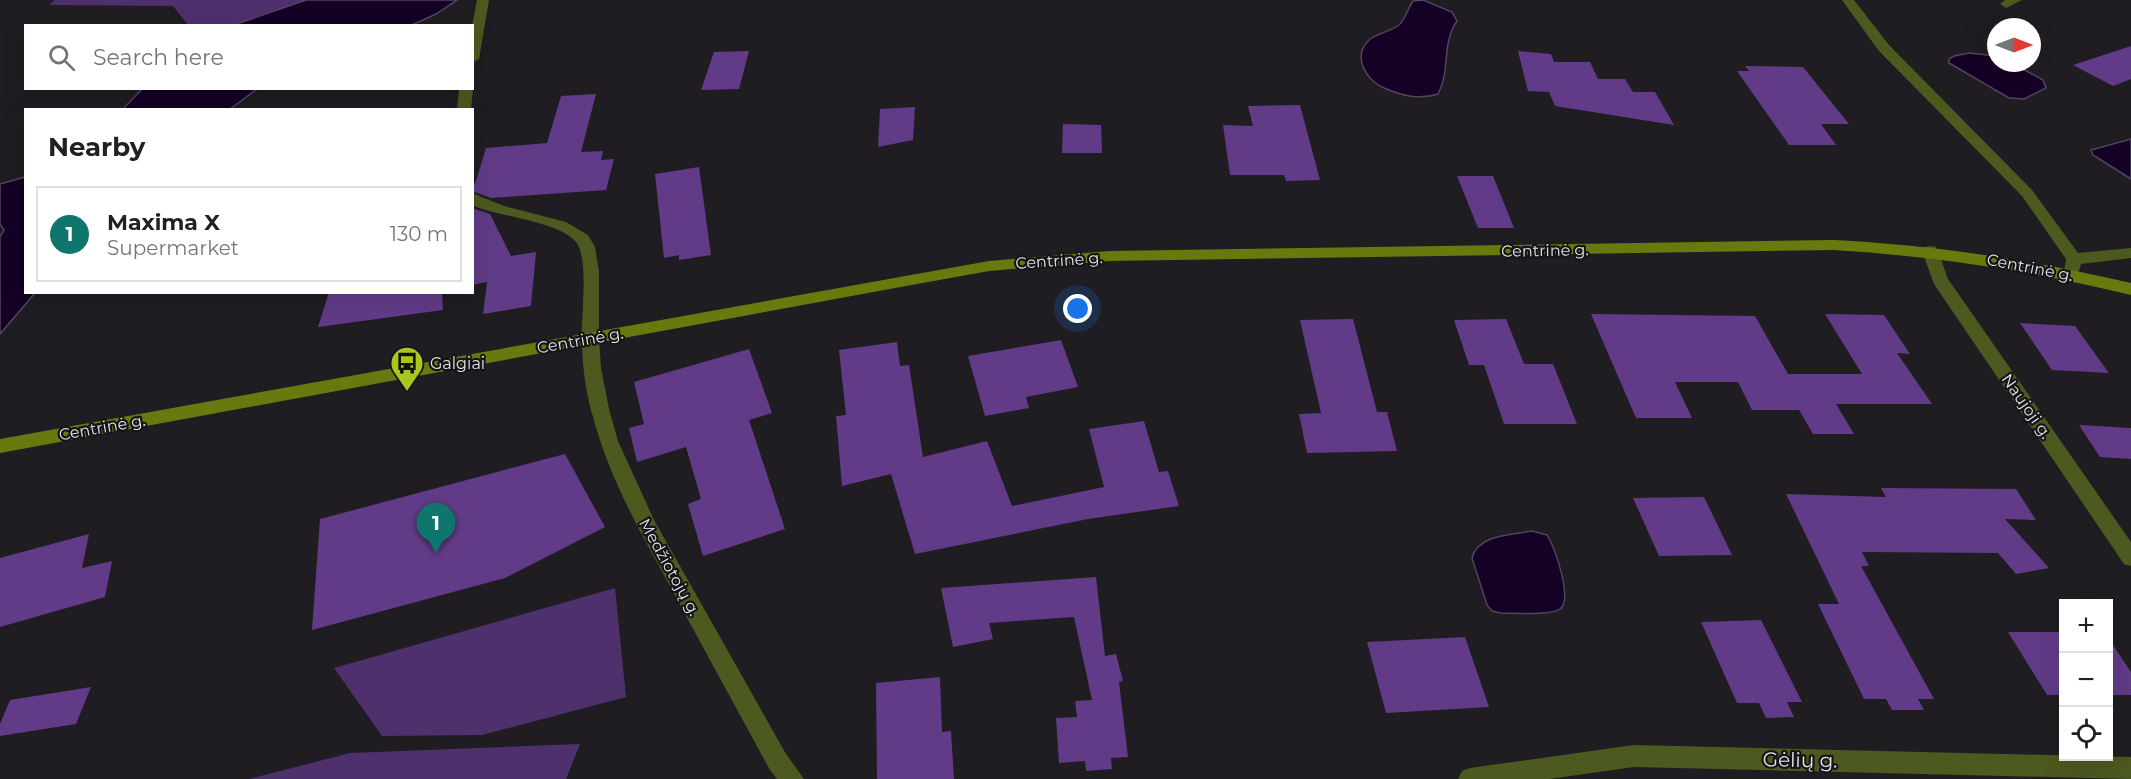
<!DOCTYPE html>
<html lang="en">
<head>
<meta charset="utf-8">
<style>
  body { margin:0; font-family:Montserrat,sans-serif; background:#f2f2f2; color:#202124 }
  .controls { position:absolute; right:18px; bottom:18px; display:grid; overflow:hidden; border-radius:0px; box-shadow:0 6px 24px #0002 }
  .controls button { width:54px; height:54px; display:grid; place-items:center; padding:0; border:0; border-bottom:2px solid #e0e0e0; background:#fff; color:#202124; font:30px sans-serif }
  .compass { position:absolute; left:1987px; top:18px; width:54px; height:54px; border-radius:50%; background:#fff; box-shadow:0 6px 24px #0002; rotate:90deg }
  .you { position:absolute; left:1078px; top:309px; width:21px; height:21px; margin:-15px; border:4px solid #fff; border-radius:50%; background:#1a73e8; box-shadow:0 0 0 9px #1a73e833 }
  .badge { display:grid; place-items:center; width:39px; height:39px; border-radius:50%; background:#0f766e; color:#fff; font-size:20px; font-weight:700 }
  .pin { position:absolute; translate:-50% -50px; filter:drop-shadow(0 2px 3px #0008) }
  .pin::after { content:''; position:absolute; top:32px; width:21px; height:18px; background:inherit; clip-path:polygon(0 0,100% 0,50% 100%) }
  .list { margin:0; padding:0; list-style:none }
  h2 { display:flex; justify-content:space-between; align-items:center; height:78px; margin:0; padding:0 24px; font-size:26px }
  h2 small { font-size:20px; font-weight:400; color:#757577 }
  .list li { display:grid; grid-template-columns:39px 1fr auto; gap:18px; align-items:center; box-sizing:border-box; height:96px; margin:0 12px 12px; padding:0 12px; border:2px solid #e0e0e0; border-radius:0px }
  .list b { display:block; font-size:22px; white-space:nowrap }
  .list p { margin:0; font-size:20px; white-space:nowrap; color:#757577 }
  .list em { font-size:20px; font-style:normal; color:#757577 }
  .icon { flex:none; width:33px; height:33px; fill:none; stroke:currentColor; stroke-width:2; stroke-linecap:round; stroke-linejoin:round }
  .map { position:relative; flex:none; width:2131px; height:779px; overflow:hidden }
  .search { position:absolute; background:#fff; box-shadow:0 6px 24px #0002; left:24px; top:24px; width:450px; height:66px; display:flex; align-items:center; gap:15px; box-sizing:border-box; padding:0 21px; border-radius:0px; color:#757577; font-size:22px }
  .panel { position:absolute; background:#fff; box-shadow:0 6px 24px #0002; left:24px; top:108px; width:450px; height:186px; border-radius:0px }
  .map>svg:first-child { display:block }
</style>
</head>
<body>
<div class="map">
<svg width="2131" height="779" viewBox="0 0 2131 779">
  <rect width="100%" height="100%" fill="#1f1d21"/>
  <g fill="#4e306d">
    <path d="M 54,0 L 306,0 L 234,26 L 188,25 L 173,6 L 49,5 Z"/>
    <path d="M 615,588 L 626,697 L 482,735 L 382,736 L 334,668 Z"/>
    <path d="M 580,744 L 566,779 L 249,779 L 350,753 Z"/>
  </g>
  <g fill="#140125" stroke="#52445e" stroke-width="1.5">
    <path d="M 306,0 L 457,0 L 436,14 L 412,25 L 234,25 Z"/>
    <path d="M 1423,0 L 1452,12 L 1457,21 C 1441,44 1451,70 1438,94 C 1419,100 1403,96 1384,88 C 1366,81 1352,56 1369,40 C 1377,33 1390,32 1399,25 C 1405,20 1408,8 1413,1 Z"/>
    <path d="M 1969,53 L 1996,56 L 1996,63 L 2012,63 L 2043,80 L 2046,88 L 2024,99 L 2009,98 L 1949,63 L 1949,59 L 1954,56 Z"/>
    <path d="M 142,89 L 142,88 L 257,89 L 230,109 L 123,109 Z"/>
    <path d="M 2131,139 L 2131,179 L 2093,155 L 2091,150 Z"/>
    <path d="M 25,177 L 26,292 L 35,293 L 0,334 L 0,237 L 4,230 L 0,224 L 0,184 Z"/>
    <path d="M 1532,531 L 1547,535 C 1555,546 1573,601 1560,609 C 1550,616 1513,613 1500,613 L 1492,611 L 1487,605 L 1472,558 C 1478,534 1512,535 1532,531 Z"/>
  </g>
  <g fill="#613b87">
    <path d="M 2131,46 L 2131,79 L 2113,86 L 2073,65 Z"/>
    <path d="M 749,51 L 739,89 L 701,90 L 714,52 Z"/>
    <path d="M 1518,51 L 1551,54 L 1554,62 L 1590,62 L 1598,79 L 1625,79 L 1633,92 L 1655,92 L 1674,125 L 1555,106 L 1549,92 L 1528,91 Z"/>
    <path d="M 1745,66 L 1803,67 L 1849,124 L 1821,124 L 1836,145 L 1789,145 L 1737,71 L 1749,71 Z"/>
    <path d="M 596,94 L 581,152 L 603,151 L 601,160 L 614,159 L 606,190 L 491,198 L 472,191 L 472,179 L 475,184 L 486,148 L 547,143 L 561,96 Z"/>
    <path d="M 1300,105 L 1320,180 L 1286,181 L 1284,175 L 1230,175 L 1223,125 L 1253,126 L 1248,106 Z"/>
    <path d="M 915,107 L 913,140 L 878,147 L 880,109 Z"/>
    <path d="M 1063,124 L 1101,125 L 1102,153 L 1062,153 Z"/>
    <path d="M 699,167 L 711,255 L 679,260 L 679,255 L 664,258 L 655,174 Z"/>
    <path d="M 1457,176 L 1493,176 L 1514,228 L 1478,228 Z"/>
    <path d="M 472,208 L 490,214 L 511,256 L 536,252 L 531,306 L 483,314 L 487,282 L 472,285 Z"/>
    <path d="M 329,292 L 442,292 L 443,310 L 318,327 Z"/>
    <path d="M 1591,314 L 1755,316 L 1788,374 L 1862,374 L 1825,314 L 1884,315 L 1910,354 L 1897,353 L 1932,404 L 1836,404 L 1854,434 L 1813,434 L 1799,410 L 1752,410 L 1738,382 L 1675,382 L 1692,418 L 1636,418 Z"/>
    <path d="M 1353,319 L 1377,412 L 1387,412 L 1397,451 L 1307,453 L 1299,414 L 1321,413 L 1300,320 Z"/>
    <path d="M 1506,319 L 1524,364 L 1553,364 L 1577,424 L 1504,424 L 1484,365 L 1469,365 L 1454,320 Z"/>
    <path d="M 2020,323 L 2075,326 L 2109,373 L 2052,370 Z"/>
    <path d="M 1061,340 L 1078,387 L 1026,397 L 1029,408 L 985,416 L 968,356 Z"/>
    <path d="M 897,342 L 900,366 L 909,365 L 923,457 L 987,441 L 1012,506 L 1104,487 L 1089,429 L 1144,421 L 1159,472 L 1168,471 L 1179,506 L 1088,519 L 915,554 L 891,474 L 842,486 L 836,416 L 846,415 L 839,350 Z"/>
    <path d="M 749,349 L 772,413 L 749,420 L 785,529 L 703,556 L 688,504 L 701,499 L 686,447 L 637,462 L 629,428 L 644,424 L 634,382 Z"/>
    <path d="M 2079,425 L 2131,428 L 2131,459 L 2100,457 Z"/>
    <path d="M 565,454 L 605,527 L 505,578 L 312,630 L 320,519 Z"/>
    <path d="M 1881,488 L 2016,489 L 2036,520 L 2005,519 L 2049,568 L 2016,574 L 1998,553 L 1862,552 L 1869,566 L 1861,566 L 1934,699 L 1918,699 L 1924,710 L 1892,710 L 1886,699 L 1864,699 L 1818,604 L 1839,604 L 1786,494 L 1886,497 Z"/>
    <path d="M 1704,497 L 1732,555 L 1659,556 L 1633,498 Z"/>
    <path d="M 89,534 L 82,568 L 112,561 L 105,597 L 0,627 L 0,558 Z"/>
    <path d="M 1096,577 L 1105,656 L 1116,654 L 1123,681 L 1119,682 L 1128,757 L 1111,758 L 1112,769 L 1086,771 L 1085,761 L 1059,763 L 1056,718 L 1077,717 L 1075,701 L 1092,700 L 1074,617 L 989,623 L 993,639 L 953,647 L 941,588 Z"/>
    <path d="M 1761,620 L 1802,702 L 1787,702 L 1794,717 L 1766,718 L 1759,703 L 1737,703 L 1701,622 Z"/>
    <path d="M 2008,632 L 2064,632 L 2064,695 L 2047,695 Z"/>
    <path d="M 1465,637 L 1489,707 L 1386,713 L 1367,642 Z"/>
    <path d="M 2109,639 L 2131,672 L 2131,695 L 2109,695 Z"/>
    <path d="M 940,677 L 942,732 L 951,731 L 954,779 L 877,779 L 876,683 Z"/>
    <path d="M 91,687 L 76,724 L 0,736 L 0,724 L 10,700 Z"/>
  </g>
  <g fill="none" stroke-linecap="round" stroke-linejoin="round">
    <g fill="#4c591f" fill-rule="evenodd">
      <path d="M 477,0 L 489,0 L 479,59 L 472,63 L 472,26 Z"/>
      <path d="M 1842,0 L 1854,0 L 1889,45 L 2032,190 L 2078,253 L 2131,248 L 2131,258 L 2081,264 L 2078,275 L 2066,275 L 2064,271 L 2066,259 L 2022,196 L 1879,51 Z"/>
      <path d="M 2005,0 L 2022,0 L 2006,8 L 2000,4 Z"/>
      <path d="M 459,88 L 473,88 L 471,110 L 457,110 Z"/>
      <path d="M 472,193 L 504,206 L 566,222 L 588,235 L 595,247 L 599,272 L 599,338 L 601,368 L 609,409 L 618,441 L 654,520 L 786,754 L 804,779 L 777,779 L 770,770 C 737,709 703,648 670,586 C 640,532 609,477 593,417 C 586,394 583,370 582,346 C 580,322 590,259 576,242 C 559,222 504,217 479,208 L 472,205 Z"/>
      <path d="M 1930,246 L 1936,247 L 1938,251 L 1948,279 L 2131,542 L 2131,566 L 2124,564 L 1934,284 L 1922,251 L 1924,247 Z"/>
      <path d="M 1634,745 L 2131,757 L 2131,779 L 1634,767 L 1549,779 L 1458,779 L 1462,771 L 1470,768 Z"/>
    </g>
    <path fill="#677a0d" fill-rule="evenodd" d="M 1833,240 C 1934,245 2033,260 2131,283 L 2131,295 C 2033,271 1934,256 1833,250 L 1109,261 L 989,271 L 906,286 L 0,453 L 0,439 L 989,261 L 1109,251 Z"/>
  </g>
  <defs>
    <symbol id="bus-pin" viewBox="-11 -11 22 30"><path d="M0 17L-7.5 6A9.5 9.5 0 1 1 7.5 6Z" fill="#a8c71c" stroke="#161418"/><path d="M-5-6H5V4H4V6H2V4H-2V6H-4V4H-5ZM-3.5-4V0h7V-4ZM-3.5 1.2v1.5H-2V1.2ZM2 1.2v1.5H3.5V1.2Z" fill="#111"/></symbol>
  </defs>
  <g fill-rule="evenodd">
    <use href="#bus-pin" x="388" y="344" width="38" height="52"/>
  </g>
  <g text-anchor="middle" stroke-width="4.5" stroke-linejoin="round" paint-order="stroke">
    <g font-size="16" fill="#e3e1e4" stroke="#161418">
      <text transform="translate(1545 250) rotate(-1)" y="6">Centrinė g.</text>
      <text transform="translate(1059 260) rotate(-4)" y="6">Centrinė g.</text>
      <text transform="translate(2030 267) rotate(11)" y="6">Centrinė g.</text>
      <text transform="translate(580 340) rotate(-10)" y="6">Centrinė g.</text>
      <text transform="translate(2027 406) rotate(55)" y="6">Naujoji g.</text>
      <text transform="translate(102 427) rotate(-10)" y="6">Centrinė g.</text>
      <text transform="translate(670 567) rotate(61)" y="6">Medžiotojų g.</text>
    </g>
    <g font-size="16" fill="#e3e1e4" stroke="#161418" text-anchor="start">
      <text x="430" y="369">Galgiai</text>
    </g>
    <g font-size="20" fill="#e3e1e4" stroke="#161418">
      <text transform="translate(1800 760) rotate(1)" y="7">Gėlių g.</text>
    </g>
  </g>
</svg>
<div class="controls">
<button>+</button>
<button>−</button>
<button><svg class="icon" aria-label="locate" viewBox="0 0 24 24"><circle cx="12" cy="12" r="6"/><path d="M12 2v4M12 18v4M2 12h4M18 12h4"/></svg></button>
</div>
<svg class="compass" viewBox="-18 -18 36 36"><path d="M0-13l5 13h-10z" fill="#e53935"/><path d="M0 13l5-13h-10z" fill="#757577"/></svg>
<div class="you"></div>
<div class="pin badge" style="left:436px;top:553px">1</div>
<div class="search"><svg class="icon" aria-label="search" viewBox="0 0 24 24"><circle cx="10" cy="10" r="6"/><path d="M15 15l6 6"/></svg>Search here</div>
<section class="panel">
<h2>Nearby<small></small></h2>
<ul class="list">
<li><span class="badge">1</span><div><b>Maxima X</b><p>Supermarket</p></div><em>130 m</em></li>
</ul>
</section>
</div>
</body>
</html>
